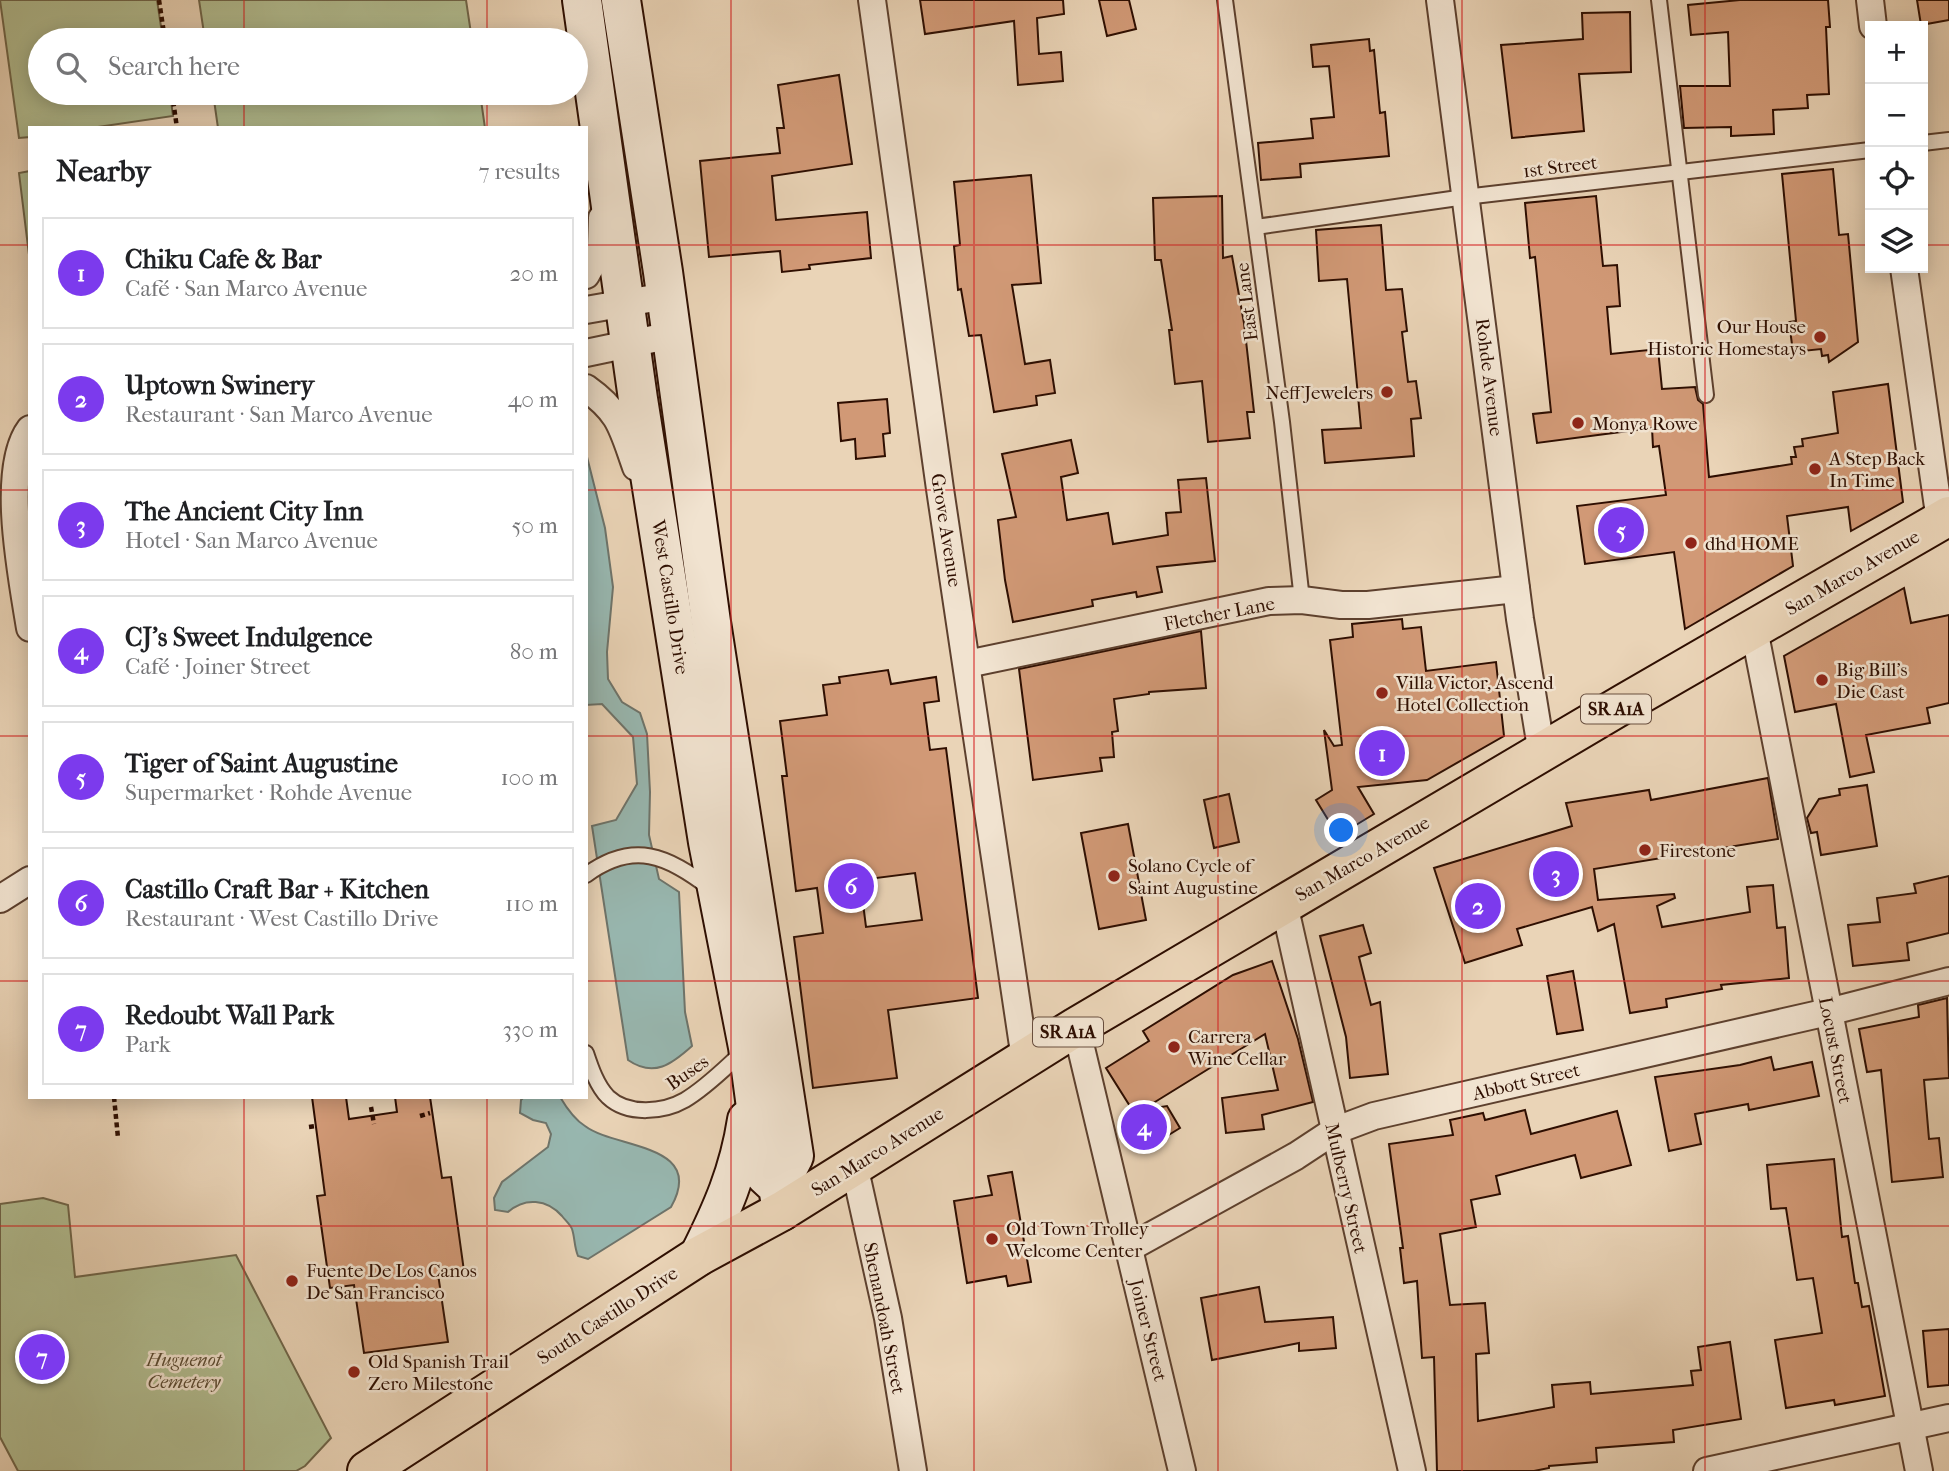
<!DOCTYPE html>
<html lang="en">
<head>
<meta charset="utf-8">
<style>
  body { margin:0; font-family:"IM FELL French Canon",serif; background:#f2f2f2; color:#202124 }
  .controls { position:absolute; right:21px; top:21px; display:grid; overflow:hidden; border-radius:0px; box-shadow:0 4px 18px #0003 }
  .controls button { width:63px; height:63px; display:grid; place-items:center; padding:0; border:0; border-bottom:2px solid #e0e0e0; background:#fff; color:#202124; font:35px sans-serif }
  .you { position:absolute; left:1342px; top:831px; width:24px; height:24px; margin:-18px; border:5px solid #fff; border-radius:50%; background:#1a73e8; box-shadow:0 0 0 10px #1a73e833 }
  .badge { display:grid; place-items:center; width:46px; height:46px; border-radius:50%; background:#7c3aed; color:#fff; font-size:23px; font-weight:700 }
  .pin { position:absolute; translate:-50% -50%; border:4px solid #fff; box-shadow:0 2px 7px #0006 }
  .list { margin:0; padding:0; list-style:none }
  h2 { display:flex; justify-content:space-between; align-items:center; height:91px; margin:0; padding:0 28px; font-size:30px }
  h2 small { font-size:23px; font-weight:400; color:#757577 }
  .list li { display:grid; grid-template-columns:46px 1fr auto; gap:21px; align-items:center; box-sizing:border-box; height:112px; margin:0 14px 14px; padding:0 14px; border:2px solid #e0e0e0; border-radius:0px }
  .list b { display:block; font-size:26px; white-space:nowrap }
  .list p { margin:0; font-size:23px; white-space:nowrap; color:#757577 }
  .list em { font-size:23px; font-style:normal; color:#757577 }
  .icon { flex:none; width:38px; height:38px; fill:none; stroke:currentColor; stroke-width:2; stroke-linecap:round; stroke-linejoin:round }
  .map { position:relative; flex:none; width:1949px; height:1471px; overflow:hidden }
  .search { position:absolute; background:#fff; box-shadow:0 4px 18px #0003; left:28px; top:28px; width:560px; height:77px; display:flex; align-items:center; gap:18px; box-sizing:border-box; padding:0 24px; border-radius:38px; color:#757577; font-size:26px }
  .panel { position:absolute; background:#fff; box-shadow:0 4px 18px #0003; left:28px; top:126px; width:560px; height:973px; border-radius:0px }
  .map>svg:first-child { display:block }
</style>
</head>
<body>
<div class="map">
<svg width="1949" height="1471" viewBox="0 0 1949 1471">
  <rect width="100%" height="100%" fill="#ead4b7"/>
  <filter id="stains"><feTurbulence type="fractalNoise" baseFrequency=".00286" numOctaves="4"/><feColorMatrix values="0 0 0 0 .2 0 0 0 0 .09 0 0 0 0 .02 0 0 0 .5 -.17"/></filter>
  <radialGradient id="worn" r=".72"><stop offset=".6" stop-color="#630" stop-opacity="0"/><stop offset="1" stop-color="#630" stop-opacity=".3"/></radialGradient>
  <g fill="#b2be92" stroke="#70664a" stroke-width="2">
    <path d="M 0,0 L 157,0 L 163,40 L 40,40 L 40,93 L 170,93 L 173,116 L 91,128 L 30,128 L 30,137 L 19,138 Z"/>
    <path d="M 199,0 L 466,0 L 472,40 L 205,40 Z"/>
    <path d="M 213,93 L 480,93 L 485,128 L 218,128 Z"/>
    <path d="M 30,171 L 30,263 L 19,173 Z"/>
    <path d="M 43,1198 L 68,1205 L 75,1277 L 236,1255 L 331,1438 L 305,1466 L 296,1471 L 18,1471 L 0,1437 L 0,1204 Z"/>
  </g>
  <g fill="#98b8b1" stroke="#6e746b" stroke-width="2">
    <path d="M 586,453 L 605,528 L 613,587 L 607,652 L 608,679 L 622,702 L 640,713 L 647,734 L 650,792 L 649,835 L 659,879 L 679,892 L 685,1012 L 692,1046 C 672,1064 654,1078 628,1060 L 592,826 L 616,820 L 637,784 L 633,737 L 602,704 L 586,705 Z"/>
    <path d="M 524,1097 L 560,1097 C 566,1107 575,1120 585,1126 C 615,1149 707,1143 671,1207 L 588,1259 L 578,1256 C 574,1246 575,1238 572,1229 C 570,1224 565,1220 562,1216 C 547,1199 525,1197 508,1212 L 495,1210 L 494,1198 L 502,1182 L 548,1147 L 551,1134 L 546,1123 L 533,1120 L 520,1113 L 521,1100 Z"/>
  </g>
  <g fill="#d19976" stroke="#2e0e01" stroke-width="2" fill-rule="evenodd">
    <path d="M 920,0 L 1063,0 L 1064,14 L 1037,18 L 1039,54 L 1061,52 L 1063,81 L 1018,85 L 1014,21 L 925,34 Z"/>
    <path d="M 1099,0 L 1129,0 L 1136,29 L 1107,36 Z"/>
    <path d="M 1740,0 L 1828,0 L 1830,27 L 1826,27 L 1829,94 L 1807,95 L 1808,108 L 1773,110 L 1774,134 L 1731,136 L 1731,127 L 1684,128 L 1680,86 L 1730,86 L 1728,32 L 1691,35 L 1688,5 Z"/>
    <path d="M 1917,0 L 1949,0 L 1949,20 L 1921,25 Z"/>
    <path d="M 1630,12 L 1631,72 L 1579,74 L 1584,131 L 1512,138 L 1501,45 L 1583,39 L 1582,13 Z"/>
    <path d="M 1369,39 L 1370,51 L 1374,50 L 1380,113 L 1385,112 L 1389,156 L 1300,164 L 1301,177 L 1261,180 L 1258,143 L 1313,138 L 1311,119 L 1334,117 L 1329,66 L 1313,67 L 1311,45 Z"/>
    <path d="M 839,75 L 852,164 L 772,176 L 776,220 L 867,212 L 871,258 L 809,265 L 810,269 L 782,272 L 780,251 L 709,257 L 700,161 L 780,153 L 777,128 L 784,128 L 778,85 Z"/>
    <path d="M 1833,169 L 1839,235 L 1848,234 L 1858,342 L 1829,362 L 1828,355 L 1822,356 L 1821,349 L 1793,352 L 1789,322 L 1796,321 L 1782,174 Z"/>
    <path d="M 1031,175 L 1041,283 L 1012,285 L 1025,364 L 1050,360 L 1055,393 L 1036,396 L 1037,405 L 994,412 L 981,335 L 969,336 L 961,289 L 958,290 L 954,246 L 960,245 L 954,182 Z"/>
    <path d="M 1222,196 L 1223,258 L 1232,256 L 1244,323 L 1254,412 L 1247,412 L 1250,438 L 1208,442 L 1202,381 L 1175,384 L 1169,330 L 1172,330 L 1161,260 L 1155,260 L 1153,198 Z"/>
    <path d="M 1596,196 L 1603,266 L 1617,265 L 1620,306 L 1607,307 L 1611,354 L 1658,349 L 1662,389 L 1695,387 L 1698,400 L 1703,404 L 1709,477 L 1792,464 L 1791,457 L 1796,457 L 1794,447 L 1803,446 L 1802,439 L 1838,433 L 1833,392 L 1888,384 L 1903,502 L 1851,531 L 1848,507 L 1787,516 L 1793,566 L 1685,629 L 1674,552 L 1585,564 L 1577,506 L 1666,495 L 1659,446 L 1653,447 L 1652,428 L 1537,443 L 1533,414 L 1551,412 L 1535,257 L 1530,258 L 1525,203 Z"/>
    <path d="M 1381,225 L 1386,290 L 1402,289 L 1407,331 L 1402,332 L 1408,382 L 1416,381 L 1421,418 L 1411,419 L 1414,456 L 1325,463 L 1322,430 L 1361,428 L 1347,279 L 1319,281 L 1316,230 Z"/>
    <path d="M 887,399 L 890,433 L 883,434 L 885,456 L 856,459 L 855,439 L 841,441 L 838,403 Z"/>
    <path d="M 1071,440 L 1078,473 L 1061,477 L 1067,520 L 1108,513 L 1113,544 L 1168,535 L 1166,513 L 1181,512 L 1178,480 L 1206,478 L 1215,561 L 1157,567 L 1162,592 L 1137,597 L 1136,592 L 1092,600 L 1093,606 L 1013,622 L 1005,580 L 998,520 L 1016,517 L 1002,454 Z"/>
    <path d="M 1904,588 L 1911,623 L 1949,615 L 1949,703 L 1927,708 L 1930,723 L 1866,735 L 1874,772 L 1850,777 L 1836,704 L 1795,712 L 1784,656 Z"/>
    <path d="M 1402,619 L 1403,629 L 1421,627 L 1426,671 L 1496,662 L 1504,736 L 1427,780 L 1358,787 L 1374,814 L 1338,836 L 1316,800 L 1332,790 L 1324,730 L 1334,746 L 1342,745 L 1330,640 L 1353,637 L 1352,624 Z"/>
    <path d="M 1201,631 L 1206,688 L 1149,692 L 1149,694 L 1114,699 L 1118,731 L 1112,732 L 1114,757 L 1100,758 L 1102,771 L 1033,780 L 1019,669 Z"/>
    <path d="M 888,670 L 891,684 L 936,677 L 939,701 L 924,703 L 930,750 L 946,748 L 978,998 L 888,1010 L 897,1078 L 813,1088 L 794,937 L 823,933 L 817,888 L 796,891 L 782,776 L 787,776 L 780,721 L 827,715 L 823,685 L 840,683 L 839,677 ZM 915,873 L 922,920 L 866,927 L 860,880 Z"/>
    <path d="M 1768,778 L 1778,839 L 1594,869 L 1598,900 L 1674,894 L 1675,898 L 1657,906 L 1662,927 L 1750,912 L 1747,887 L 1773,885 L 1777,928 L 1785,927 L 1789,978 L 1721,985 L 1722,989 L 1666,999 L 1667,1007 L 1630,1013 L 1614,924 L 1598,931 L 1592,907 L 1517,929 L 1522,945 L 1465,963 L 1434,868 L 1572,826 L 1566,803 L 1649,790 L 1651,800 Z"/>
    <path d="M 1867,785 L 1877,846 L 1821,855 L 1817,832 L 1811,833 L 1807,818 L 1819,799 L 1840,795 L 1839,789 Z"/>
    <path d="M 1229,794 L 1239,842 L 1214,848 L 1204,800 Z"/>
    <path d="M 1128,824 L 1146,920 L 1099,929 L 1081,833 Z"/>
    <path d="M 1949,876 L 1949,933 L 1907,943 L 1909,960 L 1853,966 L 1848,925 L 1880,922 L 1877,898 L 1916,893 L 1914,884 Z"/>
    <path d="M 1363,925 L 1371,953 L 1359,957 L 1371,1005 L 1380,1002 L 1388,1074 L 1350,1078 L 1346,1037 L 1320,936 Z"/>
    <path d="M 1272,961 L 1298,1039 L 1313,1102 L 1262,1115 L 1264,1129 L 1226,1133 L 1222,1098 L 1278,1090 L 1265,1034 L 1142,1110 L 1167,1106 L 1180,1128 L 1141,1152 L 1125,1127 L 1138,1119 L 1106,1068 L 1149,1041 L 1143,1031 L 1233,975 Z"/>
    <path d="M 1573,971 L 1583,1030 L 1557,1034 L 1547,976 Z"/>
    <path d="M 1947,998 L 1949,1078 L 1924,1080 L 1929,1139 L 1939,1138 L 1943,1177 L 1892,1182 L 1881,1070 L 1867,1072 L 1859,1029 L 1919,1017 L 1918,1005 Z"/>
    <path d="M 1771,1057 L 1774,1070 L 1812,1062 L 1819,1096 L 1749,1110 L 1748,1104 L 1695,1114 L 1701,1144 L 1669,1151 L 1655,1077 L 1740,1065 Z"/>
    <path d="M 312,1097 L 346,1097 L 349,1119 L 397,1112 L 395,1097 L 430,1097 L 442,1178 L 451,1177 L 464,1271 L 438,1274 L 448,1342 L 364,1353 L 354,1285 L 330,1288 L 317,1196 L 325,1195 Z"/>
    <path d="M 1525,1110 L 1531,1134 L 1617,1111 L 1631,1165 L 1581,1178 L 1575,1155 L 1496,1176 L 1500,1194 L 1471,1200 L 1476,1227 L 1440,1234 L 1450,1305 L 1485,1303 L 1489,1353 L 1476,1354 L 1478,1421 L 1554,1407 L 1552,1385 L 1590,1382 L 1591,1394 L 1693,1385 L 1691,1371 L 1701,1370 L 1698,1347 L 1730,1342 L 1741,1419 L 1673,1430 L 1674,1442 L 1596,1448 L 1597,1462 L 1549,1466 L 1549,1468 L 1534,1471 L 1437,1471 L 1434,1357 L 1422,1358 L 1417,1281 L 1404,1283 L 1400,1248 L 1403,1248 L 1389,1144 L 1453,1135 L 1450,1120 L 1483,1113 L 1485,1120 Z"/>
    <path d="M 1834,1159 L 1842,1237 L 1848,1236 L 1855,1283 L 1858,1283 L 1862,1307 L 1869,1306 L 1885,1396 L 1835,1405 L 1834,1400 L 1786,1408 L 1775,1340 L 1822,1333 L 1813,1278 L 1797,1280 L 1786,1208 L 1771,1209 L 1767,1165 Z"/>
    <path d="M 1012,1172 L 1031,1282 L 1008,1286 L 1006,1276 L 967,1283 L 954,1201 L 992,1195 L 988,1176 Z"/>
    <path d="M 1259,1287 L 1265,1322 L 1333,1317 L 1336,1348 L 1299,1351 L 1299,1343 L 1212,1360 L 1201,1298 Z"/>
    <path d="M 1949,1329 L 1949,1385 L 1928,1387 L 1923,1331 Z"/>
  </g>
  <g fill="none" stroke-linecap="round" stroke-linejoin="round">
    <defs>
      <g id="service">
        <path d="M 1225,0 L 1282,422 L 1302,600"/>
        <path d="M 1659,0 L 1706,395"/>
        <path d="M 1923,143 L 1949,140"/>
        <path d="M 1256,227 L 1465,197 L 1870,150"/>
        <path d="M 586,875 C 634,840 667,856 710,888"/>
        <path d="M 586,1053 C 591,1068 597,1086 608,1097 C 628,1116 664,1112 685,1100 C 707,1087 726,1067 744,1051"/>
      </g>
      <g id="minor">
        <path d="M 872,0 L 940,489 L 1025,1059"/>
        <path d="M 1440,0 L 1520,619 L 1542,754"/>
        <path d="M 1870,0 L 1873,26"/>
        <path d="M 1904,268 L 1940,521"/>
        <path d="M 586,275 L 601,248 L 602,218"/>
        <path d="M 586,310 L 666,296"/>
        <path d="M 586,353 L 672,335"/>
        <path d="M 586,388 C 621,413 622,428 636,467"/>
        <path d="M 30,429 C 0,469 22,578 30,628"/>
        <path d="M 1754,629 C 1810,909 1864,1190 1919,1471"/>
        <path d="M 967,664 L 1269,601 L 1302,600 L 1341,605 L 1368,605 L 1516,589"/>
        <path d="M 0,899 L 30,880"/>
        <path d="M 1284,904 L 1412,1471"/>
        <path d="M 1076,1027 L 1182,1471"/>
        <path d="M 854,1165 L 888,1318 L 913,1471"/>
        <path d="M 1129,1248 L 1296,1156 L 1334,1131 L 1374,1116 L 1828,1012 L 1949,981"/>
        <path d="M 1707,1471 L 1949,1418"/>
      </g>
      <g id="secondary">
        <path d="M 582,0 L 638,399 L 708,842 L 748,1047 L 765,1175 L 778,1187 L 782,1211"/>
        <path d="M 621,0 L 663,272 L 711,622 L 794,1156 L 778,1187"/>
        <path d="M 699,1256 C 722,1210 739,1172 747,1120"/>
      </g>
      <path id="primary" d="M 367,1471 L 699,1256 L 782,1211 L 1076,1027 L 1625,703 L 1949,516"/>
    </defs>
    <use href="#service" stroke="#5d402e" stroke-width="18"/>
    <use href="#minor" stroke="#5d402e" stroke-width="30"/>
    <use href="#secondary" stroke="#2e0e01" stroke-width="42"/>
    <use href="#primary" stroke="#2e0e01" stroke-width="42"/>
    <g stroke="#2e0e01" stroke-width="4.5" stroke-dasharray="5 3.5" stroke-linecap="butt">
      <path d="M 159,0 L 165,40"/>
      <path d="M 172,93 L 177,128"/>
      <path d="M 114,1097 L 118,1138"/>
      <path d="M 371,1107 L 374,1124"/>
      <path d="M 420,1116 L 430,1113"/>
      <path d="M 309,1127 L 316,1126"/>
    </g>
    <use href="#service" stroke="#f1e3d0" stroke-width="14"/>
    <use href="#minor" stroke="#f1e3d0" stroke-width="26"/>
    <use href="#secondary" stroke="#f1e3d0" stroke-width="38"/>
    <use href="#primary" stroke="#ead4b7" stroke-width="38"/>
  </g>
  <path fill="none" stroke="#d62828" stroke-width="2" stroke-opacity="0.55" d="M 244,0 L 244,40M 487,0 L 487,40M 731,0 L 731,1471M 974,0 L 974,1471M 1218,0 L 1218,1471M 1462,0 L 1462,1471M 1705,0 L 1705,1471M 244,93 L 244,128M 487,93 L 487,128M 0,245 L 30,245M 586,245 L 1870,245M 1923,245 L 1949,245M 0,490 L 30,490M 586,490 L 1949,490M 0,736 L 30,736M 586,736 L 1949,736M 0,981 L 30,981M 586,981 L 1949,981M 244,1097 L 244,1471M 487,1097 L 487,1471M 0,1226 L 1949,1226"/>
  <g fill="#8f2418" stroke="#f1e3d0" stroke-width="2.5">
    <circle cx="1820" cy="337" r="7"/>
    <circle cx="1387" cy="392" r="7"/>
    <circle cx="1578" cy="423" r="7"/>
    <circle cx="1815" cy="469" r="7"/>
    <circle cx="1691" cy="543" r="7"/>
    <circle cx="1822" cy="680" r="7"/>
    <circle cx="1382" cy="693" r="7"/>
    <circle cx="1645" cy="850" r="7"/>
    <circle cx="1114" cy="876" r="7"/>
    <circle cx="1174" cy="1047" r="7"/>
    <circle cx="992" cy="1239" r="7"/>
    <circle cx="292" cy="1281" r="7"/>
    <circle cx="354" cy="1372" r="7"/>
  </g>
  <g text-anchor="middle" stroke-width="5" stroke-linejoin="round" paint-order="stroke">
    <g fill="#f1e3d0" stroke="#684e3f" stroke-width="2">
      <rect x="1581" y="694.5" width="70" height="29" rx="5"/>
      <rect x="1033" y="1017.5" width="70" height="29" rx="5"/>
    </g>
    <g font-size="18" font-weight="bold" fill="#2e0e01">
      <text x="1616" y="715">SR A1A</text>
      <text x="1068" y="1038">SR A1A</text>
    </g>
    <g font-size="19" fill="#2e0e01" stroke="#f1e3d0">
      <text transform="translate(1560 166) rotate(-7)" y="7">1st Street</text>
      <text transform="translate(1246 302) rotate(-97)" y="7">East Lane</text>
      <text transform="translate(1490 377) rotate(83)" y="7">Rohde Avenue</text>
      <text transform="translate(947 530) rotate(81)" y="7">Grove Avenue</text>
      <text transform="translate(1852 572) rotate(-30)" y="7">San Marco Avenue</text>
      <text transform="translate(671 597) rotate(81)" y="7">West Castillo Drive</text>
      <text transform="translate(1219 613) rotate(-11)" y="7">Fletcher Lane</text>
      <text transform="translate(1362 858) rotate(-30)" y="7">San Marco Avenue</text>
      <text transform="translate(1836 1050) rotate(79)" y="7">Locust Street</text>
      <text transform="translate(687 1072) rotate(-35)" y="7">Buses</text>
      <text transform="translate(1526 1081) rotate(-13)" y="7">Abbott Street</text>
      <text transform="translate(877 1151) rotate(-32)" y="7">San Marco Avenue</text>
      <text transform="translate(1347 1188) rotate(77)" y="7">Mulberry Street</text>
      <text transform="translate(607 1315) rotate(-33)" y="7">South Castillo Drive</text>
      <text transform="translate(885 1318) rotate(79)" y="7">Shenandoah Street</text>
      <text transform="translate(1149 1330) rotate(76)" y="7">Joiner Street</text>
    </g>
    <g font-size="19" fill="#2e0e01" stroke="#f1e3d0" text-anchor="start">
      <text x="1806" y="333" text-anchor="end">Our House<tspan x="1806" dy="22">Historic Homestays</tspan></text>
      <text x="1373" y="399" text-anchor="end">Neff Jewelers</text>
      <text x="1592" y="430">Monya Rowe</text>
      <text x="1829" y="465">A Step Back<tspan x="1829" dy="22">In Time</tspan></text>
      <text x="1705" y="550">dhd HOME</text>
      <text x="1836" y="676">Big Bill's<tspan x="1836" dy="22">Die Cast</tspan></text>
      <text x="1396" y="689">Villa Victor, Ascend<tspan x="1396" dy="22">Hotel Collection</tspan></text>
      <text x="1659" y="857">Firestone</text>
      <text x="1128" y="872">Solano Cycle of<tspan x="1128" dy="22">Saint Augustine</tspan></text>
      <text x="1188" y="1043">Carrera<tspan x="1188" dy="22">Wine Cellar</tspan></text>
      <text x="1006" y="1235">Old Town Trolley<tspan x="1006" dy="22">Welcome Center</tspan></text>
      <text x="306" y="1277">Fuente De Los Canos<tspan x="306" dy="22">De San Francisco</tspan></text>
      <text x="368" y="1368">Old Spanish Trail<tspan x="368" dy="22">Zero Milestone</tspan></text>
    </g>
    <g font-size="19" font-style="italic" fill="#5c4c34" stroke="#f1e3d0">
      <text x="184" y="1366">Huguenot<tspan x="184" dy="22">Cemetery</tspan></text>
    </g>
  </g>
  <rect width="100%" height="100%" filter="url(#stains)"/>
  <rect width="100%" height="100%" fill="url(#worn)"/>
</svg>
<div class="controls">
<button>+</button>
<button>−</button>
<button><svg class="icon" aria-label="locate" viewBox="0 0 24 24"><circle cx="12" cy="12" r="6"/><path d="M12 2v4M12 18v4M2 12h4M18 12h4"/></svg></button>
<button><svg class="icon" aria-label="layers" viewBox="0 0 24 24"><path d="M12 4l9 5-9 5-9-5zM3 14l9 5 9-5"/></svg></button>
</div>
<div class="you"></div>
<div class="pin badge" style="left:1382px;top:753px">1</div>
<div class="pin badge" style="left:1478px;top:906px">2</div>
<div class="pin badge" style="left:1556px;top:874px">3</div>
<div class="pin badge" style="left:1144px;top:1127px">4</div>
<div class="pin badge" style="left:1621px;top:530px">5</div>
<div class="pin badge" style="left:851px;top:886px">6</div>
<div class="pin badge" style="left:42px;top:1357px">7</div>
<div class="search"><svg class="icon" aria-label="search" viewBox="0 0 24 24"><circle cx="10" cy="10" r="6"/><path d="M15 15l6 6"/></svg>Search here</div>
<section class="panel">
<h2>Nearby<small>7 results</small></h2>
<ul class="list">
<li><span class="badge">1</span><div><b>Chiku Cafe &amp; Bar</b><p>Café · San Marco Avenue</p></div><em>20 m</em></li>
<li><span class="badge">2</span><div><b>Uptown Swinery</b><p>Restaurant · San Marco Avenue</p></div><em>40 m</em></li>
<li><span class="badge">3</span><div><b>The Ancient City Inn</b><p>Hotel · San Marco Avenue</p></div><em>50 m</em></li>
<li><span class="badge">4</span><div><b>CJ's Sweet Indulgence</b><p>Café · Joiner Street</p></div><em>80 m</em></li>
<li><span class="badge">5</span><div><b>Tiger of Saint Augustine</b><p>Supermarket · Rohde Avenue</p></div><em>100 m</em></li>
<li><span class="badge">6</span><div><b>Castillo Craft Bar + Kitchen</b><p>Restaurant · West Castillo Drive</p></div><em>110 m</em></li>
<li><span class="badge">7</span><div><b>Redoubt Wall Park</b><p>Park</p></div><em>330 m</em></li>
</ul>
</section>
</div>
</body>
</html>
